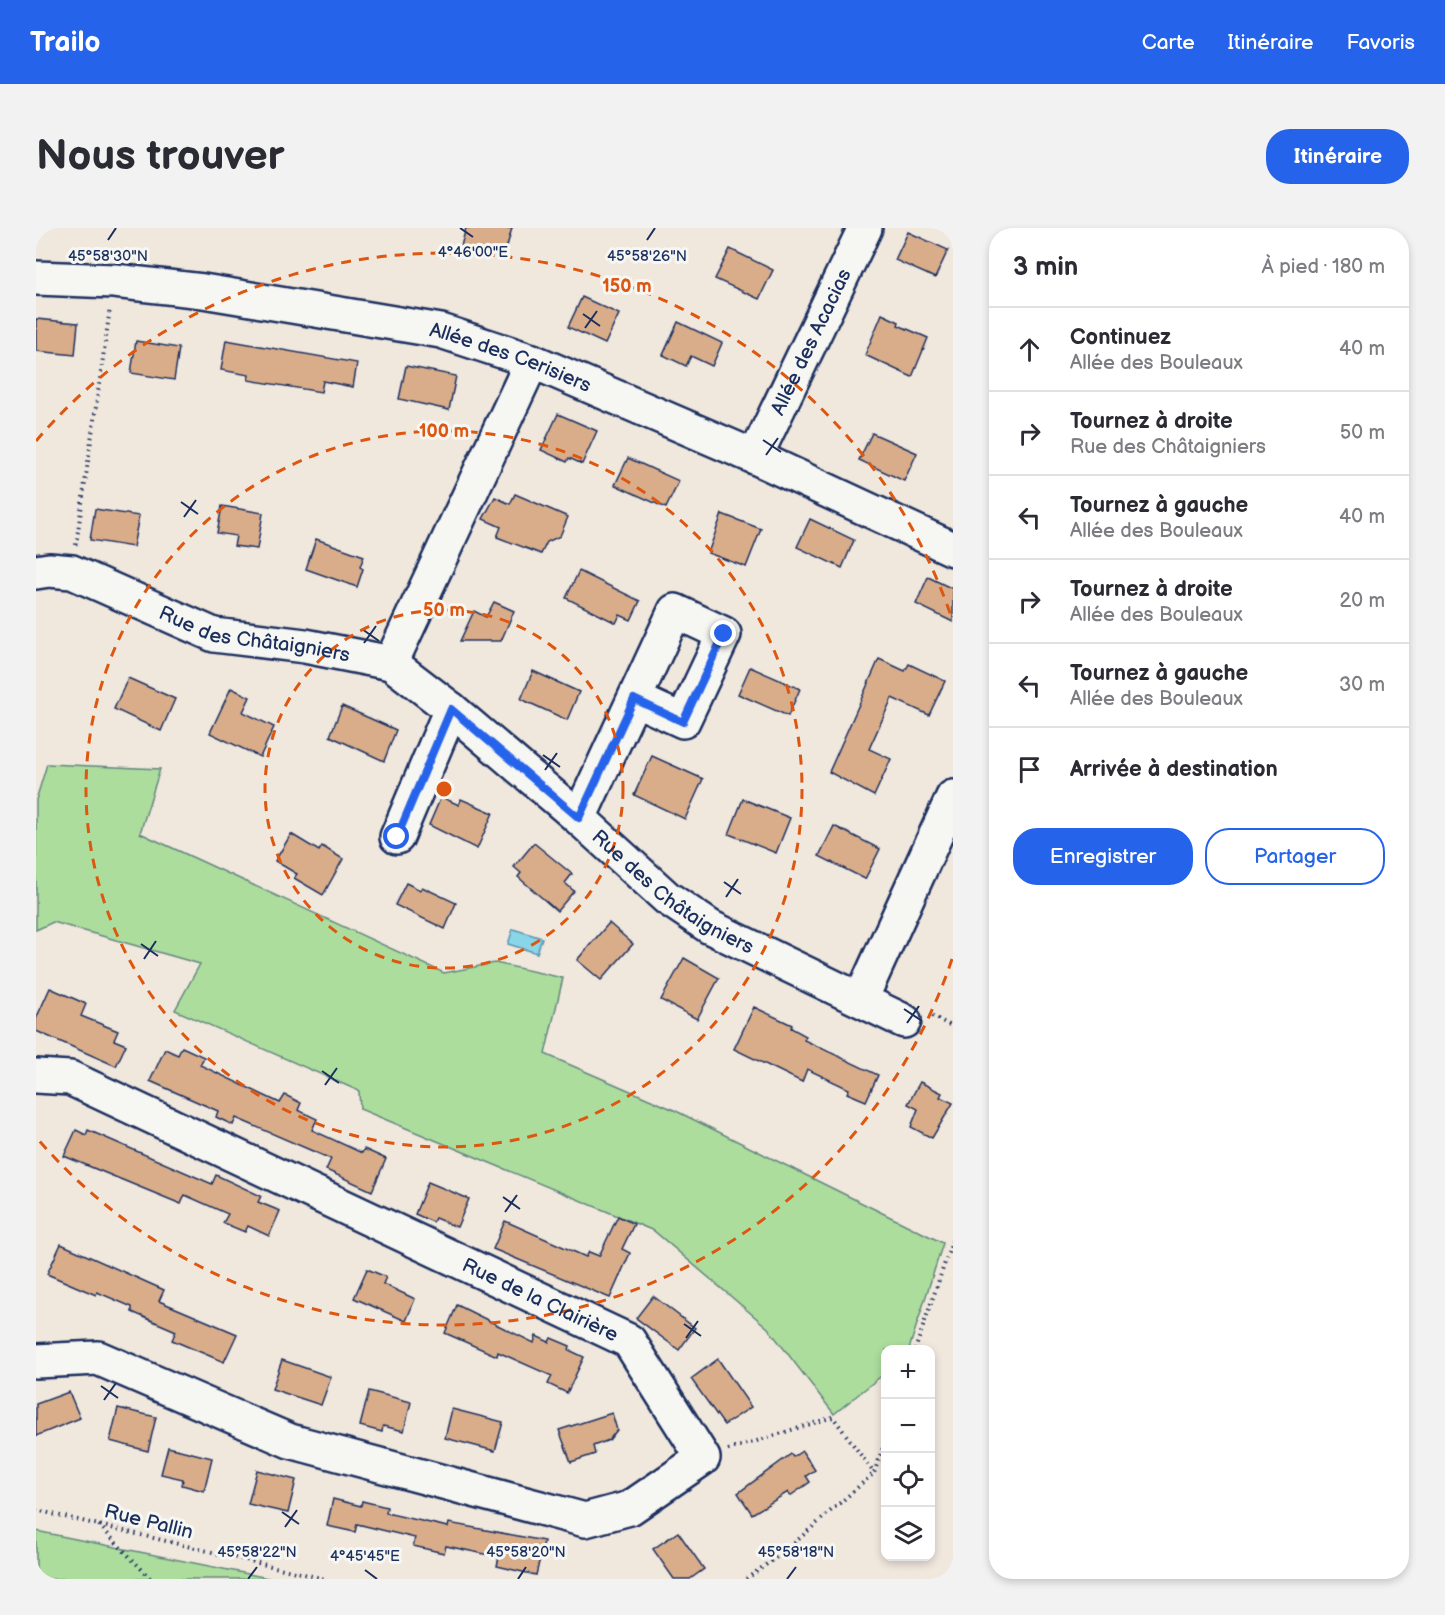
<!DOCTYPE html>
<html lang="fr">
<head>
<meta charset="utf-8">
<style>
  body { margin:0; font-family:"Balsamiq Sans",sans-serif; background:#f2f2f3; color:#2b2b33 }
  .controls { position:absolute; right:18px; bottom:18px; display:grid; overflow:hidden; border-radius:12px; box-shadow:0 3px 9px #0003 }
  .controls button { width:54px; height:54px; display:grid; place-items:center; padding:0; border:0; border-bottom:2px solid #e1e1e2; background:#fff; color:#2b2b33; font:30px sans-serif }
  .stop { position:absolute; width:18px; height:18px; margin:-14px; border:4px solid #2563eb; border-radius:50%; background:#fff }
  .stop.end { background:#2563eb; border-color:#fff; box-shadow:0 2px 6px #0008 }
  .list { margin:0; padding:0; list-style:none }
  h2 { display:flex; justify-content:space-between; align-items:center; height:78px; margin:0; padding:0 24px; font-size:26px }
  h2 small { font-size:20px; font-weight:400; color:#7c7c81 }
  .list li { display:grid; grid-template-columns:39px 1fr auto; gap:18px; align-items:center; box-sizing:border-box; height:84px; padding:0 24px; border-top:2px solid #e1e1e2 }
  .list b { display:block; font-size:22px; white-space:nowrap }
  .list p { margin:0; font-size:20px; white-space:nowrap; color:#7c7c81 }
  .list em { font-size:20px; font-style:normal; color:#7c7c81 }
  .actions { display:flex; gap:12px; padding:18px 24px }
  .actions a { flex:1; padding:14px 0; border:2px solid #2563eb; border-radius:24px; text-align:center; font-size:21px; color:#2563eb }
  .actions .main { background:#2563eb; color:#fff }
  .icon { flex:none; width:33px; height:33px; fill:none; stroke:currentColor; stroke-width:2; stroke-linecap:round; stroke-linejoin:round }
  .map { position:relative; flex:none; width:917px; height:1351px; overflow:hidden; border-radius:24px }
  header { display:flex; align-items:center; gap:36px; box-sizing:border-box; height:84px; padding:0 30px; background:#2563eb; color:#fff }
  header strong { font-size:28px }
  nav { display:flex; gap:33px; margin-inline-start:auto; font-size:21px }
  .intro { display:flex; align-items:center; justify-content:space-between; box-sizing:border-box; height:144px; padding:0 36px }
  h1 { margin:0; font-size:42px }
  .button { padding:15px 27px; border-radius:24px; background:#2563eb; color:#fff; font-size:21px; font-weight:700 }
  main { display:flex; gap:36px; padding:0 36px }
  aside { flex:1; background:#fff; border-radius:24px; box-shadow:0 3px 9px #0003 }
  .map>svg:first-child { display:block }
</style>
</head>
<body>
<header>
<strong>Trailo</strong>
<nav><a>Carte</a><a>Itinéraire</a><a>Favoris</a></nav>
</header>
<div class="intro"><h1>Nous trouver</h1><a class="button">Itinéraire</a></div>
<main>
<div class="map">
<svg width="917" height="1351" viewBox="0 0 917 1351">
  <rect width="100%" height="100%" fill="#f0e7dd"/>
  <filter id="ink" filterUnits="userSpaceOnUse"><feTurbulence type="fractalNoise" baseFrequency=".0167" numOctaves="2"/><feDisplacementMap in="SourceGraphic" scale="12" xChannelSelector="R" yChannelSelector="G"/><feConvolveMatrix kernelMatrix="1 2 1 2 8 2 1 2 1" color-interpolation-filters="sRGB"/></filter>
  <g filter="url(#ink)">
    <g fill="#acdd9d" stroke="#64867e" stroke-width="1.5">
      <path d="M 11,536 L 124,541 L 104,605 L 408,745 L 459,735 L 527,750 L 509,826 L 636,881 L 907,1015 L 873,1121 L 850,1122 L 849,1145 L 798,1186 L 732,1100 L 618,1003 L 324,881 L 323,863 L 139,782 L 164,736 L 17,694 L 0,702 L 0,572 Z"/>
      <path d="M 0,1303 L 237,1351 L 0,1351 Z"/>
    </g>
    <path fill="#89d6e8" stroke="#5d93b1" stroke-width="1.5" d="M 477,701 L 506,710 L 501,725 L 472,716 Z"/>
    <g fill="#d9ad8a" stroke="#1b2f5e" stroke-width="1.5">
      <path d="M 430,0 L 476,0 L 468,29 L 425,18 Z"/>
      <path d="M 872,4 L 912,22 L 899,50 L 859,32 Z"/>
      <path d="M 694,21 L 737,42 L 723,71 L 679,51 Z"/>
      <path d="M 546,69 L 583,86 L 569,116 L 532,99 Z"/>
      <path d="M 846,86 L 863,94 L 862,97 L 892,110 L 876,149 L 829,127 Z"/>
      <path d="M 0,91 L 42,95 L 39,127 L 0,123 Z"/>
      <path d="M 642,94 L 686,115 L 676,138 L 655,128 L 650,138 L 627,127 Z"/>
      <path d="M 190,112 L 321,135 L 317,159 L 287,153 L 285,164 L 212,152 L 213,147 L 185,142 Z"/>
      <path d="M 100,113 L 143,120 L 138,152 L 95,145 Z"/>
      <path d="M 370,138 L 420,148 L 413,182 L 363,171 Z"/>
      <path d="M 522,186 L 561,203 L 546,236 L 533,230 L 531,234 L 505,222 Z"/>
      <path d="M 836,205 L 881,225 L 868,253 L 823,232 Z"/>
      <path d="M 592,230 L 643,253 L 630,280 L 579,257 Z"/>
      <path d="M 479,266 L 532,289 L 524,308 L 511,314 L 505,326 L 461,309 L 465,299 L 447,291 L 459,269 L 474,276 Z"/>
      <path d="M 186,278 L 227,285 L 221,321 L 198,318 L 200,308 L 181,305 Z"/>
      <path d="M 59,281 L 103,288 L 97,319 L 54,312 Z"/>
      <path d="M 686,286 L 725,301 L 710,339 L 672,325 Z"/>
      <path d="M 774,291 L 818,312 L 806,340 L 761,319 Z"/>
      <path d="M 280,311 L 328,328 L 324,339 L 327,341 L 321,359 L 270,341 Z"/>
      <path d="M 543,343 L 604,373 L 595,392 L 584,387 L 580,395 L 530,370 Z"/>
      <path d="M 892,349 L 917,361 L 917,394 L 880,376 Z"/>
      <path d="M 458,374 L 478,383 L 465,413 L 424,413 L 438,383 L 450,389 Z"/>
      <path d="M 843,431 L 869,443 L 873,436 L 909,453 L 893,487 L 856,470 L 833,521 L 855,531 L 838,568 L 793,544 Z"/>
      <path d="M 714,439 L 764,461 L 752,488 L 702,466 Z"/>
      <path d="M 497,443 L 543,464 L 531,492 L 485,471 Z"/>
      <path d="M 92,450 L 139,471 L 125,503 L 78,481 Z"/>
      <path d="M 195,460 L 214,469 L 207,484 L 238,499 L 224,529 L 174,505 Z"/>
      <path d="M 306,478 L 360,502 L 348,533 L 294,508 Z"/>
      <path d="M 616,528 L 667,551 L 649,591 L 598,567 Z"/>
      <path d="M 405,569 L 423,577 L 425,571 L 457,585 L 441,621 L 393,597 Z"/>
      <path d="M 707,571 L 754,590 L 740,625 L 693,606 Z"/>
      <path d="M 798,598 L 844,621 L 829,651 L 783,628 Z"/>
      <path d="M 255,606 L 283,623 L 286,618 L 307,631 L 287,667 L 258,650 L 261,646 L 239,633 Z"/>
      <path d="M 498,615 L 536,646 L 529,655 L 538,663 L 521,683 L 482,649 L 485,645 L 478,639 Z"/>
      <path d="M 370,655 L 384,662 L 386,659 L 420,675 L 409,701 L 359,677 Z"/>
      <path d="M 573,695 L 597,716 L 565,752 L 541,732 Z"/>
      <path d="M 648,730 L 683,750 L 661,791 L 625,772 Z"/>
      <path d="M 14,760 L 50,776 L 45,788 L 82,803 L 78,812 L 90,817 L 80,838 L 0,803 L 0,791 Z"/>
      <path d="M 718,779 L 756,797 L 755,800 L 770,808 L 768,812 L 842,847 L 830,873 L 811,865 L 813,861 L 771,841 L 766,854 L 698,821 Z"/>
      <path d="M 146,819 L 168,829 L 164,837 L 244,875 L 249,867 L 265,875 L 262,882 L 281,891 L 276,902 L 326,925 L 328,921 L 350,931 L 336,963 L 290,942 L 295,931 L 200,890 L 197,897 L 180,889 L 182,883 L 114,853 L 129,821 L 142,827 Z"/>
      <path d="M 884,854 L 906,865 L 904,869 L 917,875 L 896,910 L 875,899 L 882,881 L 872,876 Z"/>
      <path d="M 40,902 L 50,907 L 52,902 L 176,956 L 180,947 L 225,968 L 222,974 L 244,983 L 233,1008 L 212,998 L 209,1004 L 187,995 L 192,986 L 149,967 L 145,976 L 28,928 Z"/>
      <path d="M 392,954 L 433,971 L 421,999 L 399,990 L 397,994 L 379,986 Z"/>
      <path d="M 582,988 L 598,996 L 586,1021 L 594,1025 L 574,1070 L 457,1021 L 469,993 L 550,1029 L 553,1024 L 563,1028 Z"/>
      <path d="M 25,1016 L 128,1062 L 123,1073 L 201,1106 L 188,1134 L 136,1112 L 140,1103 L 96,1084 L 96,1079 L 61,1064 L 60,1067 L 11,1046 Z"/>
      <path d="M 331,1041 L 350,1049 L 347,1056 L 379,1071 L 370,1093 L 318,1070 Z"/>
      <path d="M 617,1068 L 659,1100 L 643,1122 L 600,1090 Z"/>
      <path d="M 421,1077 L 498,1115 L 500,1108 L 513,1114 L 515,1110 L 534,1118 L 533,1122 L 548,1129 L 531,1165 L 512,1156 L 516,1148 L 462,1124 L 461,1128 L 409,1105 Z"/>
      <path d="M 682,1131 L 715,1179 L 688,1197 L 655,1151 Z"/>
      <path d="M 246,1132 L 295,1149 L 285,1177 L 236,1161 Z"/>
      <path d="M 333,1163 L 375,1174 L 368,1203 L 347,1198 L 346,1204 L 324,1198 Z"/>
      <path d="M 33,1164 L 44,1190 L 0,1208 L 0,1176 Z"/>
      <path d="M 82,1180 L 120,1189 L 112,1223 L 74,1213 Z"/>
      <path d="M 416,1181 L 467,1194 L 459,1223 L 409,1210 Z"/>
      <path d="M 576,1185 L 581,1202 L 573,1212 L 557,1218 L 559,1226 L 535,1234 L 523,1202 Z"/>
      <path d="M 132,1219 L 176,1230 L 168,1263 L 146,1257 L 147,1251 L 125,1246 Z"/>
      <path d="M 766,1223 L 779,1242 L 770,1248 L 774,1254 L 754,1268 L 752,1264 L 716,1286 L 702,1265 L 755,1226 L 757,1229 Z"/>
      <path d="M 221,1242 L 260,1252 L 252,1285 L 212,1276 Z"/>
      <path d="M 297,1271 L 325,1278 L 326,1273 L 351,1279 L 350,1285 L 412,1299 L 413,1295 L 508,1313 L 500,1347 L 461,1338 L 463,1329 L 410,1318 L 408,1325 L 377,1318 L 379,1310 L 321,1296 L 319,1304 L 291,1298 Z"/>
      <path d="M 642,1304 L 668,1341 L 654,1351 L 638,1351 L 617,1321 Z"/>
    </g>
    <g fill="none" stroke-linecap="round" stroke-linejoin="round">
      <defs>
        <g id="minor">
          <path id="s1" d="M 0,50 L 78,53 L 167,63 L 405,103 L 496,133 L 719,229 L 917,321"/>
          <path id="s2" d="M 719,229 L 829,0"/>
          <path id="s3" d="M 0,344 L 13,342 L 36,344 L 178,407 L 269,418 L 355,435 L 415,481 L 543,590 L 631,670 L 674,699 L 868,793"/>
          <path d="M 355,435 L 496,133"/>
          <path d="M 543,590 L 639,383 L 688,406 L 647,493 L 599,471"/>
          <path d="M 361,609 L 415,481"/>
          <path d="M 825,771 L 917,569"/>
          <path id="s4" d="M 0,848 L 34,850 L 593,1113 L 667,1230 L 594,1280 L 549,1292 L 254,1213 L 62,1130 L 0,1133"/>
        </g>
      </defs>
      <use href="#minor" stroke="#1b2f5e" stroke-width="38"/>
      <g stroke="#1b2f5e" stroke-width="4" stroke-dasharray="1.5 4.5" stroke-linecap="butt">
        <path d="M 40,317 L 74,81"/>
        <path d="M 896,788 L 917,799"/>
        <path d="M 879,1122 L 917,1011"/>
        <path d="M 692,1222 L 797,1189 L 838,1245 L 850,1211"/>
        <path d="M 0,1282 L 289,1351"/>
        <path d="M 63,1297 L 115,1351"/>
        <path d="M 710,1351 L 748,1324 L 838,1245"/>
      </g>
      <use href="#minor" stroke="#f6f6f2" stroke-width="33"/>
    </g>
  </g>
  <g fill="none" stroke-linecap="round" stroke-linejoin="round" filter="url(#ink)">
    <path stroke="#2563eb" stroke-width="8" d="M 361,609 L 415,481 L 543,590 L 598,471 L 647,494 L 688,406"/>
  </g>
  <path fill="none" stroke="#1b2f5e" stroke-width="2" d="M 424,0 L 437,9M 72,12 L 80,0M 611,12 L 619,0M 547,86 L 564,98M 549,100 L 561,83M 727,212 L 745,224M 730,227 L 742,210M 145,274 L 162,286M 148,289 L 160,272M 326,401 L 343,413M 328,415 L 340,398M 507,527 L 524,539M 509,542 L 521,525M 688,654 L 705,666M 690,669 L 702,651M 105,716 L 122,728M 108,731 L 120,713M 868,781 L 886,793M 871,795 L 883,778M 286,843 L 303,855M 289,857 L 301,840M 467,969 L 484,981M 469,984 L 481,967M 648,1096 L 665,1108M 650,1110 L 662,1093M 65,1158 L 82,1170M 68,1172 L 80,1155M 246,1284 L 263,1296M 249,1299 L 261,1282M 329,1342 L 341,1351M 212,1351 L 221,1339M 482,1351 L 490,1339M 751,1351 L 760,1339"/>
  <g fill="none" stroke="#de5710" stroke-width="3" stroke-dasharray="10 8">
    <circle cx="408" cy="561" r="179"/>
    <circle cx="408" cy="561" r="358"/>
    <path d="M916 731A536 536 0 0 1 0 909M0 213A536 536 0 0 1 916 391"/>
  </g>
  <g text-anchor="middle" stroke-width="6" stroke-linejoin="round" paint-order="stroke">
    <g font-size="20" fill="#1b2f5e" stroke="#f6f6f2">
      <text dy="7" stroke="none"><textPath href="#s2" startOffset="128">Allée des Acacias</textPath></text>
      <text dy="7" stroke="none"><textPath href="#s1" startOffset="483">Allée des Cerisiers</textPath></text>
      <text dy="7" stroke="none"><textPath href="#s3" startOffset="231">Rue des Châtaigniers</textPath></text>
      <text dy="7" stroke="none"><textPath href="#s3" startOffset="735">Rue des Châtaigniers</textPath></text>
      <text dy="7" stroke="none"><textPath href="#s4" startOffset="554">Rue de la Clairière</textPath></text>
      <text transform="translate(113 1293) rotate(14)" y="7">Rue Pallin</text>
    </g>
  </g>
  <g font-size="15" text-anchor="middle" fill="#1b2f5e" stroke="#f6f6f2" stroke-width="6" stroke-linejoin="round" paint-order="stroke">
    <text x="437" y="29">4°46'00"E</text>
    <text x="72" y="33">45°58'30"N</text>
    <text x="611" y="33">45°58'26"N</text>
    <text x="221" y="1329">45°58'22"N</text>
    <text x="490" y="1329">45°58'20"N</text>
    <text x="760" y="1329">45°58'18"N</text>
    <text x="329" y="1333">4°45'45"E</text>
  </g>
  <circle cx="408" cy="561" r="9" fill="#de5710" stroke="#f6f6f2" stroke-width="3"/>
  <g font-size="18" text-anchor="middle" font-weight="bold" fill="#de5710" stroke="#f6f6f2" stroke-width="6" stroke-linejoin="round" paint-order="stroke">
    <text x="591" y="64">150 m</text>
    <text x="408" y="209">100 m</text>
    <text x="408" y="388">50 m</text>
  </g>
</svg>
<div class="controls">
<button>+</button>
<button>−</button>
<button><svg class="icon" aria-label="locate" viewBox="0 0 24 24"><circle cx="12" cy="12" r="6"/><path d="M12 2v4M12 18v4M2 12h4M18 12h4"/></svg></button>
<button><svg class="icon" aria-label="layers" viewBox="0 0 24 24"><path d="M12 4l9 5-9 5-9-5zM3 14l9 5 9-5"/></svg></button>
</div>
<div class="stop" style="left:361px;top:609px"></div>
<div class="stop end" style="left:688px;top:406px"></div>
</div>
<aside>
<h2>3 min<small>À pied · 180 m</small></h2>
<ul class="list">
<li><svg class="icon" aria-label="ahead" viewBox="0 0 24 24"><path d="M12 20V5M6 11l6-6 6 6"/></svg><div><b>Continuez</b><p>Allée des Bouleaux</p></div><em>40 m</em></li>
<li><svg class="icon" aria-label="right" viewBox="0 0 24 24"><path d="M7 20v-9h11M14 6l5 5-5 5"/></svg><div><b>Tournez à droite</b><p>Rue des Châtaigniers</p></div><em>50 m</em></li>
<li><svg class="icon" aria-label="left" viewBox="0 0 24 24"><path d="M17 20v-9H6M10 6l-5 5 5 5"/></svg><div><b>Tournez à gauche</b><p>Allée des Bouleaux</p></div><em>40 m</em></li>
<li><svg class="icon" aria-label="right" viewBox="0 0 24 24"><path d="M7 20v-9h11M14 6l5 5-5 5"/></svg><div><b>Tournez à droite</b><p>Allée des Bouleaux</p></div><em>20 m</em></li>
<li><svg class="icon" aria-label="left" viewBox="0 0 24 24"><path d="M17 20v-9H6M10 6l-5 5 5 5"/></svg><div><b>Tournez à gauche</b><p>Allée des Bouleaux</p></div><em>30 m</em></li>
<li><svg class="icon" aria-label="arrive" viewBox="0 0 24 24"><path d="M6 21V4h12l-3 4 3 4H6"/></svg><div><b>Arrivée à destination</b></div></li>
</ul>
<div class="actions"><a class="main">Enregistrer</a><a>Partager</a></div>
</aside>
</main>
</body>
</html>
